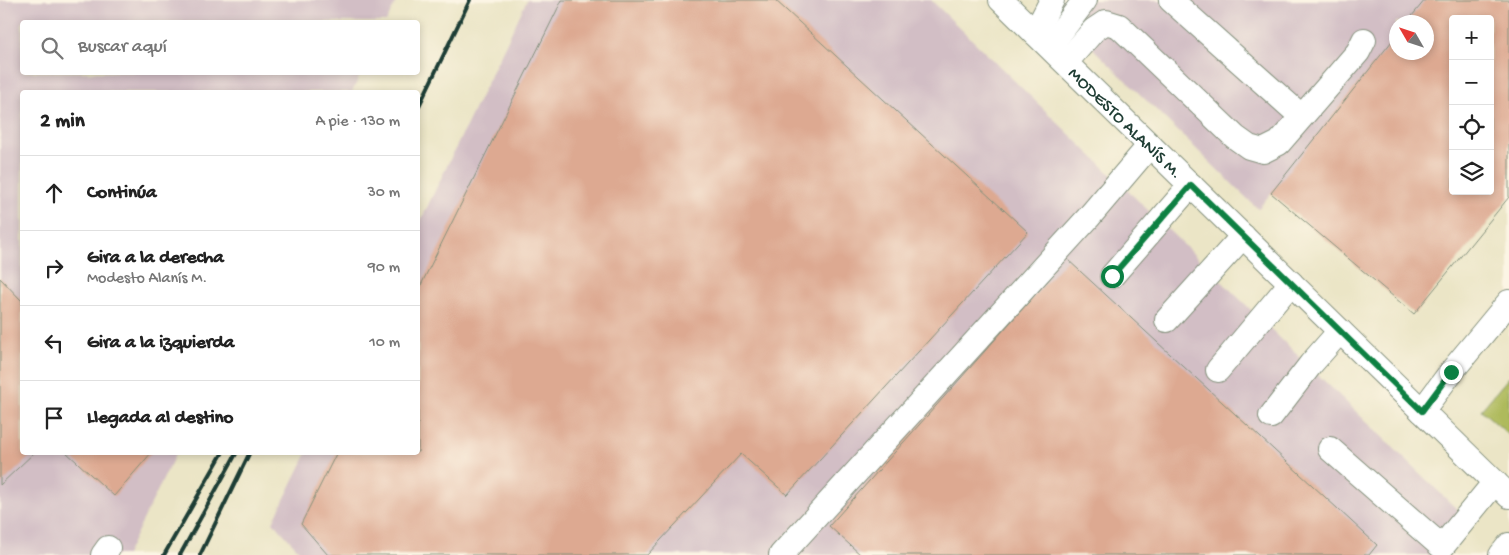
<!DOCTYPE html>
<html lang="es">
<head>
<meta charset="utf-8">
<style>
  body { margin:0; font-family:"Gochi Hand",sans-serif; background:#f2f2f2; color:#222 }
  .controls { position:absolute; right:15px; top:15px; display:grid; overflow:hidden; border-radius:5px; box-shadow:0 2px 8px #0003 }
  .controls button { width:45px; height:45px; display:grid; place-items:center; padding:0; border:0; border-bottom:1px solid #e0e0e0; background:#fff; color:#222; font:25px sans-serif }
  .compass { position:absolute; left:1389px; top:15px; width:45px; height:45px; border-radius:50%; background:#fff; box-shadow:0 2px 8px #0003; rotate:309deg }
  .stop { position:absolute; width:15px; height:15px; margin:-11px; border:4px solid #0b8043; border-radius:50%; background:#fff }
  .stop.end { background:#0b8043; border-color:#fff; box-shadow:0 1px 5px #0008 }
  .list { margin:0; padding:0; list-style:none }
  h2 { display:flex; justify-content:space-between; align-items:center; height:65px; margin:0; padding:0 20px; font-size:21px }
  h2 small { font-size:16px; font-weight:400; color:#767676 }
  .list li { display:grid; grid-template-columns:32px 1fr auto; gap:15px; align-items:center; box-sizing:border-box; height:75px; padding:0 20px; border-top:1px solid #e0e0e0 }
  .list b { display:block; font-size:19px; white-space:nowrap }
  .list p { margin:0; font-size:16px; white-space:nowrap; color:#767676 }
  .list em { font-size:16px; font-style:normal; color:#767676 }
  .icon { flex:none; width:28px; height:28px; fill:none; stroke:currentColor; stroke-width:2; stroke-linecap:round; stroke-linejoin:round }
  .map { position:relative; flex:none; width:1509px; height:555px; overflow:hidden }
  .search { position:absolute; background:#fff; box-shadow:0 2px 8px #0003; left:20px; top:20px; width:400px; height:55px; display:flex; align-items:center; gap:12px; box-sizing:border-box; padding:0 18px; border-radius:5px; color:#767676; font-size:19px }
  .panel { position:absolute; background:#fff; box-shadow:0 2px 8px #0003; left:20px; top:90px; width:400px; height:365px; border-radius:5px }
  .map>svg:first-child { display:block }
</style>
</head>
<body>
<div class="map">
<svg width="1509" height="555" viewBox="0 0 1509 555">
  <rect width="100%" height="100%" fill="#fcf5e5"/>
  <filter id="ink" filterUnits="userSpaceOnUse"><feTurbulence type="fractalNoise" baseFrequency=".02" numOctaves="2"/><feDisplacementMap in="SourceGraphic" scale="10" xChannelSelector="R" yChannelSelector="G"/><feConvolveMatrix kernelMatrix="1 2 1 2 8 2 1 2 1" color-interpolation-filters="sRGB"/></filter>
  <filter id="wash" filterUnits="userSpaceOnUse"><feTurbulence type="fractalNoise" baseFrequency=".0096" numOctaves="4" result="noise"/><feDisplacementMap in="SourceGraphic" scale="20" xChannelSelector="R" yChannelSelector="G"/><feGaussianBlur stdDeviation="1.12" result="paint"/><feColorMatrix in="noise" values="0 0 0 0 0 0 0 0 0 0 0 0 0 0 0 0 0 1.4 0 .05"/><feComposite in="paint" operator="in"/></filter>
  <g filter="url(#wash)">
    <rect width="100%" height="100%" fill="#ebe5c6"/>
    <g fill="#d2bec5">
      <path d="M 0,0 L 397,0 L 386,22 L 22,22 L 22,72 L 361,73 L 352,92 L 22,92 L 22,452 L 176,453 L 126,555 L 0,555 Z"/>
      <path d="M 527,0 L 931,0 L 1468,520 L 1440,555 L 303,555 L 273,522 L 307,453 L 418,452 L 418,226 Z"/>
      <path d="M 1043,0 L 1430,0 L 1411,22 L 1396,22 L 1396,40 L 1258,209 Z"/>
    </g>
    <path fill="#aeba5c" stroke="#667c48" d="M 1509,377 L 1509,435 L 1481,410 Z"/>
    <g id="blocks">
      <g fill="#dda991" fill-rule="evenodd">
        <path d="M 562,0 L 775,0 L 1028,232 L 787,495 L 741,454 L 647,555 L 328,555 L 301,524 L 337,452 L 418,452 L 418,291 Z"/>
        <path d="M 1425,0 L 1509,0 L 1509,197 L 1414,314 L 1271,193 L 1396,36 L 1396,52 L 1426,52 L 1426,22 L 1407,22 ZM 1453,19 L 1490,19 L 1490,191 L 1453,191 Z"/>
        <path d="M 1067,259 L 1377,545 L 1369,555 L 861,555 L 829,526 Z"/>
        <path d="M 0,278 L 22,301 L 22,452 L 35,452 L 0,485 Z"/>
        <path d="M 66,452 L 152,452 L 114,496 Z"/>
      </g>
    </g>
  </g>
  <g filter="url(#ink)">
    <use href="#blocks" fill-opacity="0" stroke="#85917d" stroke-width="1"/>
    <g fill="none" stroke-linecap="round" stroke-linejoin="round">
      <defs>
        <g id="minor">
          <path id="s1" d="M 1001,0 L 1509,496"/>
          <path d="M 1171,0 L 1301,116"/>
          <path d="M 1035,33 L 1052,0"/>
          <path d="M 1050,46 L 1085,0"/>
          <path d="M 1066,62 L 1094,30 L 1106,22 L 1119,26 L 1235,137 L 1249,147 L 1263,151 L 1279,143 L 1358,52 L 1364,40"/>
          <path d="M 1112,276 L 1191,185"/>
          <path d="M 1167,320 L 1243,236"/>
          <path d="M 1218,370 L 1291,283"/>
          <path d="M 1422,411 L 1451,372 L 1509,302"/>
          <path d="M 1271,416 L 1311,364 L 1340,331"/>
          <path d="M 1330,449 L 1442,547 L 1495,482"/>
          <path d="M 103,555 L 108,548"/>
          <path d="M 781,555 L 1088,218 L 1150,145"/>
          <path d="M 1501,555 L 1509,545"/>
        </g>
      </defs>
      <use href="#minor" stroke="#85917d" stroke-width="26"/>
      <use href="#minor" stroke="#fff" stroke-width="24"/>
      <g stroke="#1f3d34" stroke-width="4">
        <path d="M 418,108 L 470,0"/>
        <path d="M 164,555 L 223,452"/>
        <path d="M 180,555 L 237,452"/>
        <path d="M 200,555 L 250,452"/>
      </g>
    </g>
  </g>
  <g fill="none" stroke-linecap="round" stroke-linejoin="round" filter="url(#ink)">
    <path stroke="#0b8043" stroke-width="6" d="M 1112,276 L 1191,185 L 1422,411 L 1451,372"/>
  </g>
  <g text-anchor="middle" stroke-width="4" stroke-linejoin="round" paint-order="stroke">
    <g font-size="18" fill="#1f3d34" stroke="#fcf5e5">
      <text dy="6" stroke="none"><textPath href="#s1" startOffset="175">MODESTO ALANÍS M.</textPath></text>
    </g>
  </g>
</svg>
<div class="controls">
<button>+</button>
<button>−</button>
<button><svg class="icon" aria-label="locate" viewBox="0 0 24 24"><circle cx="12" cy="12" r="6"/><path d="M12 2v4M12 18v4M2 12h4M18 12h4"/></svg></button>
<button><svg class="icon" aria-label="layers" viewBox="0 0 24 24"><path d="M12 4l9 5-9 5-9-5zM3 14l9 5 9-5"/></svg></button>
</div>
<svg class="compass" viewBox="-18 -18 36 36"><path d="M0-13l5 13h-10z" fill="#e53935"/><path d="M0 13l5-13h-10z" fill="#767676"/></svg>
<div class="stop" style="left:1112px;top:276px"></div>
<div class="stop end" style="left:1451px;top:372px"></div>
<div class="search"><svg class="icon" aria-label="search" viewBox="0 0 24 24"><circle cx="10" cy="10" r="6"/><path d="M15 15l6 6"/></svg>Buscar aquí</div>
<section class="panel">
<h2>2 min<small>A pie · 130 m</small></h2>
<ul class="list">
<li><svg class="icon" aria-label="ahead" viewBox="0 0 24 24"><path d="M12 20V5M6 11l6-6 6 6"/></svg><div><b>Continúa</b></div><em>30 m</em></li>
<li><svg class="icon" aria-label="right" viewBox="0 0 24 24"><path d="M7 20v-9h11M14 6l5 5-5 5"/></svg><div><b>Gira a la derecha</b><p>Modesto Alanís M.</p></div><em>90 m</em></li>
<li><svg class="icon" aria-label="left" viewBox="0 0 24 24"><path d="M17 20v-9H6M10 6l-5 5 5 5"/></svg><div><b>Gira a la izquierda</b></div><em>10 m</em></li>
<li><svg class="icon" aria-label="arrive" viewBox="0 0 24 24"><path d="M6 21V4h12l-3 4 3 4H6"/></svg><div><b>Llegada al destino</b></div></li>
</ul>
</section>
</div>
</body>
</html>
